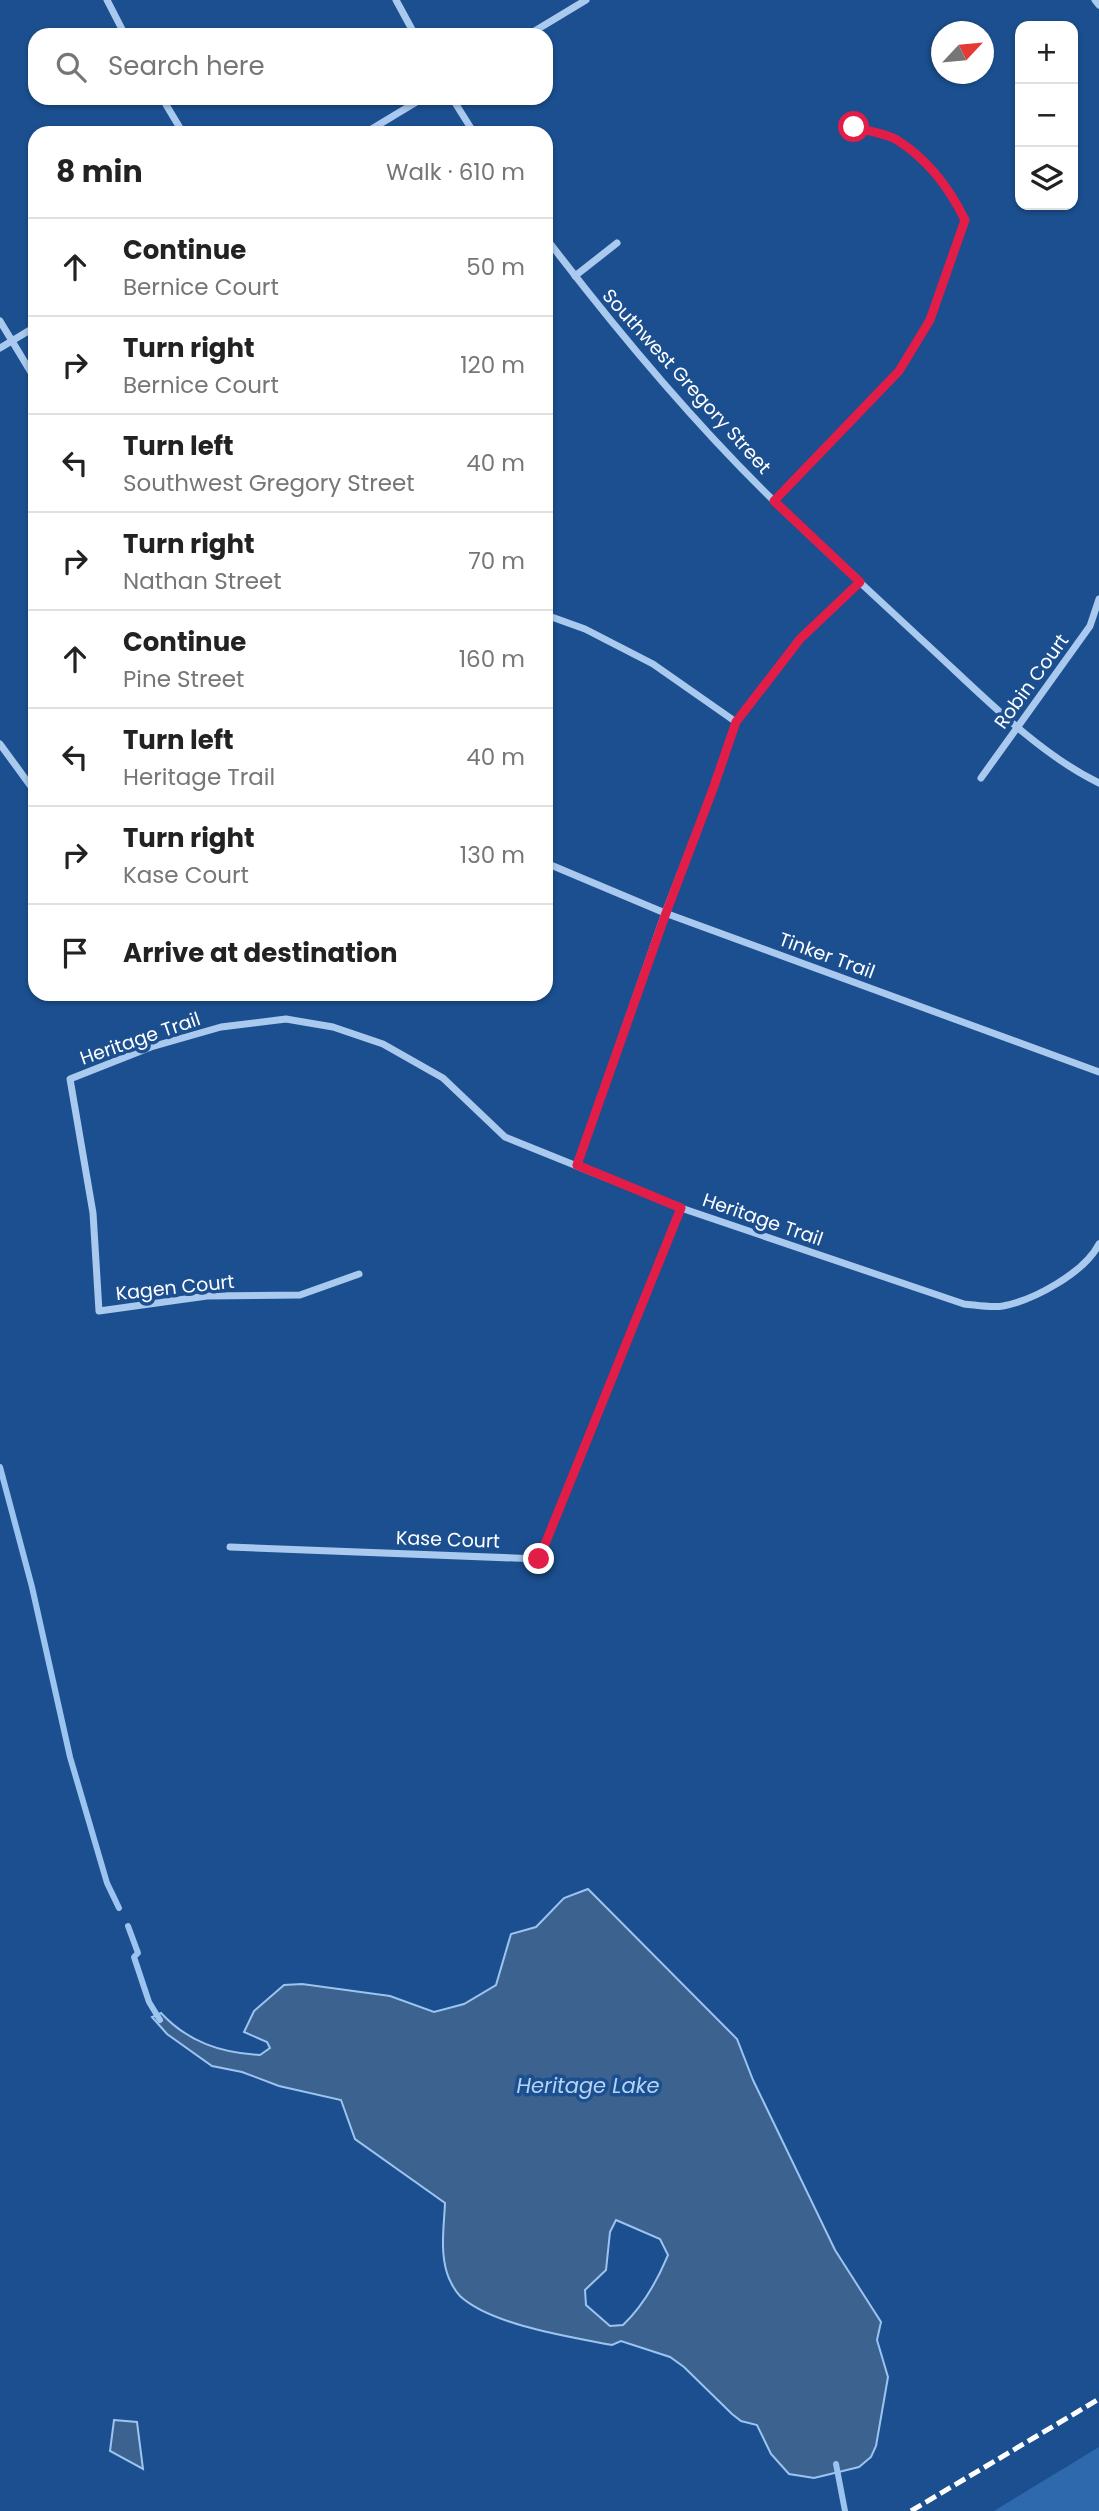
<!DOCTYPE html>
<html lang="en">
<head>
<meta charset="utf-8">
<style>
  body { margin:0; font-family:Poppins,sans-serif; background:#f6f6f6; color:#222 }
  .controls { position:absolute; right:21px; top:21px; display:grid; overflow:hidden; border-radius:14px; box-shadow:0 2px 5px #0004 }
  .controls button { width:63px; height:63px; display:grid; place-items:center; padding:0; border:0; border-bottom:2px solid #e0e0e0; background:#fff; color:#222; font:35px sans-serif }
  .compass { position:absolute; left:931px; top:21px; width:63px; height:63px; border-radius:50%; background:#fff; box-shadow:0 2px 5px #0004; rotate:64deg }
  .stop { position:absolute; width:21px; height:21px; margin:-16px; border:5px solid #e11d48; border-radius:50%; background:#fff }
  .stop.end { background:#e11d48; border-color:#fff; box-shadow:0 2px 7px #0008 }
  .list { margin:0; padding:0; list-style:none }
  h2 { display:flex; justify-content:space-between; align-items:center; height:91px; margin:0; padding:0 28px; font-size:30px }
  h2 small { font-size:23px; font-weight:400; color:#767676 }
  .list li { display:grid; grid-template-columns:46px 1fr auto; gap:21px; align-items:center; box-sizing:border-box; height:98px; padding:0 28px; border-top:2px solid #e0e0e0 }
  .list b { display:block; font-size:26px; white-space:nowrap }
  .list p { margin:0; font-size:23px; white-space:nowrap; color:#767676 }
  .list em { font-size:23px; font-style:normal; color:#767676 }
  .icon { flex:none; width:38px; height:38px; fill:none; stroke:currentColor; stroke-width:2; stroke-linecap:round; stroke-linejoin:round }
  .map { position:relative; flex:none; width:1099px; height:2511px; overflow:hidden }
  .search { position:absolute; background:#fff; box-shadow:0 2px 5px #0004; left:28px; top:28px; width:525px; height:77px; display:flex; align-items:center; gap:18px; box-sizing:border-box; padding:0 24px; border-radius:21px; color:#767676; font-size:26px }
  .panel { position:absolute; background:#fff; box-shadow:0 2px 5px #0004; left:28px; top:126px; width:525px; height:875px; border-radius:21px }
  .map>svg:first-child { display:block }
</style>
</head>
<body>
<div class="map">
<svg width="1099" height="2511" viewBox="0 0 1099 2511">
  <rect width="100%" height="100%" fill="#1b4f8f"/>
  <path fill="#2e69ad" d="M 1099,2447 L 1099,2511 L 994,2511 Z"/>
  <g fill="#3c6290" stroke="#9cc4f0" stroke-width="2" fill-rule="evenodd">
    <path d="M 588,1889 L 737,2039 L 753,2080 L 835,2250 L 881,2322 L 877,2340 L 888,2377 L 876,2446 L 871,2457 L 859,2467 L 814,2478 L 789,2474 L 771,2454 L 757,2425 L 741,2421 L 732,2414 L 684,2367 L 670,2357 L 621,2341 L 612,2345 C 571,2337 491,2325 460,2296 C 455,2291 449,2280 447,2273 C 440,2251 444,2226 445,2203 L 355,2139 L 341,2100 L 279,2086 L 242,2072 L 212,2066 L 167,2034 L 152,2017 L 161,2013 C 188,2042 221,2053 260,2055 L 270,2048 L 267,2042 L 244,2032 L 254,2011 L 284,1985 L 302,1984 L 390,1996 L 434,2012 L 464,2004 L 496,1985 L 511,1934 L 536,1927 L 564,1898 ZM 616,2220 L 660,2239 L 668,2255 C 658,2279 642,2307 623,2325 L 610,2326 L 586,2305 L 585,2290 L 606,2270 L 610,2232 Z"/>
    <path d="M 114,2420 L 137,2422 L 143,2469 L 110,2451 Z"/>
  </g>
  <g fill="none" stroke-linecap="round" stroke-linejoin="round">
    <g stroke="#9cc4f0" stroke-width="6">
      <path d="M 0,1467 L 32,1587 L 70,1757 L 107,1883 L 119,1908"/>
      <path d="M 128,1926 L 138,1953 L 134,1957 L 149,2002 L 160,2020"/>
      <path d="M 836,2464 L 845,2511"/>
    </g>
    <g stroke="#a9c9ee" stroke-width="7">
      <path d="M 107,0 L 125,35"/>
      <path d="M 396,0 L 415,35"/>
      <path d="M 1095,0 L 1099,5"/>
      <path d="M 528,35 L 586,0"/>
      <path d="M 162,98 L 183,133"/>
      <path d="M 452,98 L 474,133"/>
      <path d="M 365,133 L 423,98"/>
      <path d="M 546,238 C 616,330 693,422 775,502 C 823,549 873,594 922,640 C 975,688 1035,752 1099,783"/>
      <path d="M 575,276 L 617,243"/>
      <path d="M 0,321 L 35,379"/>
      <path d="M 0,348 L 35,327"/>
      <path d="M 774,501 L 899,371 L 930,320 L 965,220 C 950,189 927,159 897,140 C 886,133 867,131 854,127"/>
      <path d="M 546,615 L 585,629 L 653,664 L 736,722"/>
      <path d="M 0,744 L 35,792"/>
      <path d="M 981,778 L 1090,626 L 1099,599"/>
      <path d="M 546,863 L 665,913 L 1099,1072"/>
      <path d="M 577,1165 L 665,913 L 713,789 L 736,722 L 800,639 L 860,582"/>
      <path d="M 359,1274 L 300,1295 L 207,1296 L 99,1311 L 93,1213 L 70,1079 L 151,1047 L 221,1027 L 286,1019 L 333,1027 L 383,1044 L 443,1078 L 505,1137 L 681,1208 L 964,1304 C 976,1305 991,1308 1003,1306 C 1034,1300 1084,1273 1099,1244"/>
      <path d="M 230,1547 L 539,1559 L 681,1208"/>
    </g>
    <path stroke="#fff" stroke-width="5" stroke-dasharray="12 5" stroke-linecap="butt" d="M 911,2511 L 1099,2399"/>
  </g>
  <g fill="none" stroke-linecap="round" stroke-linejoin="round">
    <path stroke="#e11d48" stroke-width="9" d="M 539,1559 L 681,1208 L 577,1165 L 666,913 L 713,789 L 736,722 L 800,639 L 860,582 L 774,501 L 899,371 L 930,320 L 965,220 C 950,189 927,159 897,140 C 886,133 867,131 854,127"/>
  </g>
  <g text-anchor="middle" stroke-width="7" stroke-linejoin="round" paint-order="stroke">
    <g font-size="19" fill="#fff" stroke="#1b4f8f">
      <text transform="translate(687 381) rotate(48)" y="7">Southwest Gregory Street</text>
      <text transform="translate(1031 681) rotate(-54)" y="7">Robin Court</text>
      <text transform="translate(827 955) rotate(20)" y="7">Tinker Trail</text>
      <text transform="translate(140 1038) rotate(-19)" y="7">Heritage Trail</text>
      <text transform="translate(763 1219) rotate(19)" y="7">Heritage Trail</text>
      <text transform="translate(175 1287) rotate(-6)" y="7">Kagen Court</text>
      <text transform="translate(448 1539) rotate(2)" y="7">Kase Court</text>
    </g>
    <g font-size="21" font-style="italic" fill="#b5d3f5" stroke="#1b4f8f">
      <text x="588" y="2093">Heritage Lake</text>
    </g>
  </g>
</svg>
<div class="controls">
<button>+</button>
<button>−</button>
<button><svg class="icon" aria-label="layers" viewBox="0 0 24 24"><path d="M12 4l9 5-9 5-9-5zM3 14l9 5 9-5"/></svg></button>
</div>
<svg class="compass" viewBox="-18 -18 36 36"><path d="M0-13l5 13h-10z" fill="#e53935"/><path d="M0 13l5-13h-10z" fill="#767676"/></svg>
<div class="stop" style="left:854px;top:127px"></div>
<div class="stop end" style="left:539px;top:1559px"></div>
<div class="search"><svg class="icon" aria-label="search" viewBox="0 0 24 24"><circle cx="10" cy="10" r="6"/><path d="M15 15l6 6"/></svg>Search here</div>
<section class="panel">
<h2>8 min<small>Walk · 610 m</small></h2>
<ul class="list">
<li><svg class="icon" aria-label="ahead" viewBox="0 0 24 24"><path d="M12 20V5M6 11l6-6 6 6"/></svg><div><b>Continue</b><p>Bernice Court</p></div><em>50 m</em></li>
<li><svg class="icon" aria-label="right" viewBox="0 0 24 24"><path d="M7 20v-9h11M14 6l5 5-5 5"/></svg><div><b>Turn right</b><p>Bernice Court</p></div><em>120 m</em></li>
<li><svg class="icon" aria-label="left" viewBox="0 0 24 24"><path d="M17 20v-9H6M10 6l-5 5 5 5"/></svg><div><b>Turn left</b><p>Southwest Gregory Street</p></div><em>40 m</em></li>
<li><svg class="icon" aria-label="right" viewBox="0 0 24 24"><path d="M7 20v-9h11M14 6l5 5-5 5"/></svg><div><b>Turn right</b><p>Nathan Street</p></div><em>70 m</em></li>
<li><svg class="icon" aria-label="ahead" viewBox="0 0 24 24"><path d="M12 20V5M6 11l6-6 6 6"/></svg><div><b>Continue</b><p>Pine Street</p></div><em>160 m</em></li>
<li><svg class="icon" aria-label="left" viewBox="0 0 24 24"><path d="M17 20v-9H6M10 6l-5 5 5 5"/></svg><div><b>Turn left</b><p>Heritage Trail</p></div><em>40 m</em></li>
<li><svg class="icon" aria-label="right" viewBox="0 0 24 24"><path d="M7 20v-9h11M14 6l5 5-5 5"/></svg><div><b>Turn right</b><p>Kase Court</p></div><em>130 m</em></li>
<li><svg class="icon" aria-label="arrive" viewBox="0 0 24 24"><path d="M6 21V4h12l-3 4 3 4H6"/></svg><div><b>Arrive at destination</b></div></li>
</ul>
</section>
</div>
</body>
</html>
